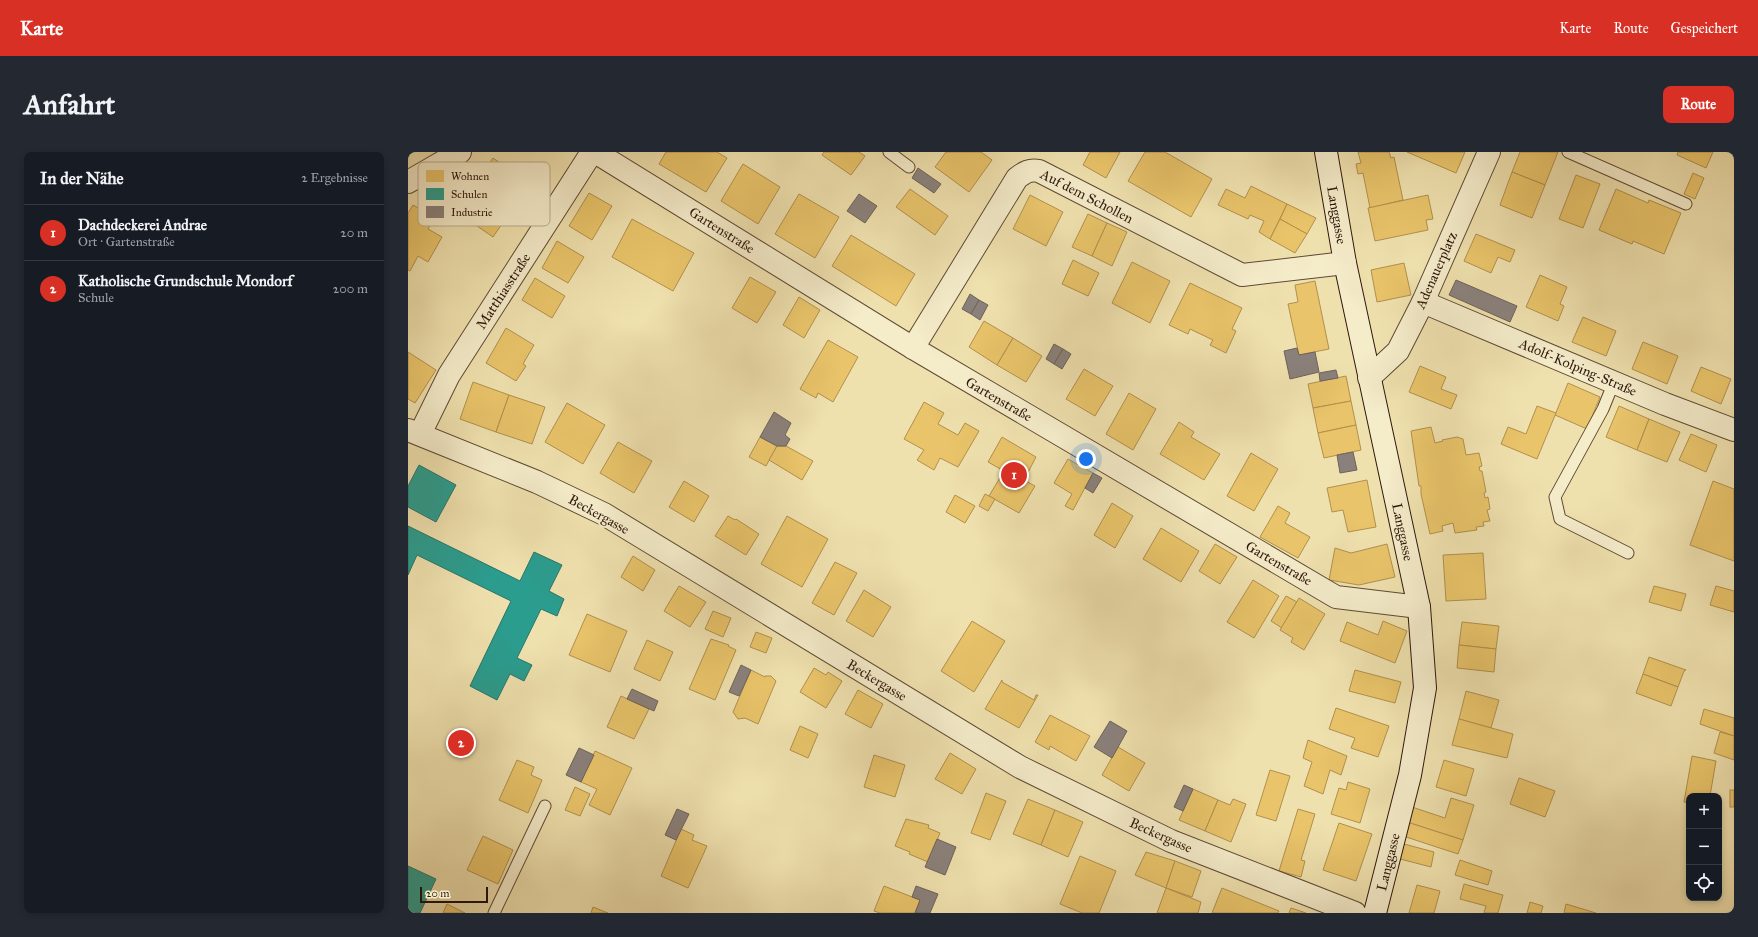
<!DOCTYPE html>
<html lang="de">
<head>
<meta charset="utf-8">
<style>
  body { margin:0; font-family:"IM FELL Great Primer",serif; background:#242831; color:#f1f3f6 }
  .controls { position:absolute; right:12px; bottom:12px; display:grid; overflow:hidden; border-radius:8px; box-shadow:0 2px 6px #0003 }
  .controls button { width:36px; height:36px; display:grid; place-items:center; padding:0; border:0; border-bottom:1px solid #363941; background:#171b24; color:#f1f3f6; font:20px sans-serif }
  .scale { position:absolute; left:12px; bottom:10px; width:68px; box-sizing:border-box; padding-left:4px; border:2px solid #2e180c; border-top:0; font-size:11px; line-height:14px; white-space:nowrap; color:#2e180c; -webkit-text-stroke:3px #f5ecca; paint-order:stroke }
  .you { position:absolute; left:678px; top:307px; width:14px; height:14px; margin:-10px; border:3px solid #fff; border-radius:50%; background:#1a73e8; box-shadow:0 0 0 6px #1a73e833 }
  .badge { display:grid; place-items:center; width:26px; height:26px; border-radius:50%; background:#d93025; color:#fff; font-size:13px; font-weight:700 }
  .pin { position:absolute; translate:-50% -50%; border:2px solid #fff; box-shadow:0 1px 4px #0006 }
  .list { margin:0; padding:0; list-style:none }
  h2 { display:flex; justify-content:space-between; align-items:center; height:52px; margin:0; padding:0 16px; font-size:17px }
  h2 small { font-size:13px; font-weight:400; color:#9ea1a6 }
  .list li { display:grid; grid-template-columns:26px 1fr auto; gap:12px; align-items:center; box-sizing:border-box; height:56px; padding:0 16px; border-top:1px solid #363941 }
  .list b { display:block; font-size:15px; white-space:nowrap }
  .list p { margin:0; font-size:13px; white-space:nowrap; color:#9ea1a6 }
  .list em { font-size:13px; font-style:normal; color:#9ea1a6 }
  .icon { flex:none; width:22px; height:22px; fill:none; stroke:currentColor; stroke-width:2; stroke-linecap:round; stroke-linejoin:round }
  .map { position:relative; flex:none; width:1326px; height:761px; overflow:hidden; border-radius:8px }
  header { display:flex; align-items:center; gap:24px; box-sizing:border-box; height:56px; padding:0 20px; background:#d93025; color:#fff }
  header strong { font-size:19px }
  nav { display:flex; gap:22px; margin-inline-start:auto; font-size:14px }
  .intro { display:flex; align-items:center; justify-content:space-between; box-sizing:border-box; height:96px; padding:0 24px }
  h1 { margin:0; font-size:28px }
  .button { padding:10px 18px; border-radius:8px; background:#d93025; color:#fff; font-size:14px; font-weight:700 }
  main { display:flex; gap:24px; padding:0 24px }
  aside { flex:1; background:#171b24; border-radius:8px; box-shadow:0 2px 6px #0003 }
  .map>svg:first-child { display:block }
</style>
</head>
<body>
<header>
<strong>Karte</strong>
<nav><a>Karte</a><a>Route</a><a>Gespeichert</a></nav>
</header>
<div class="intro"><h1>Anfahrt</h1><a class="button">Route</a></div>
<main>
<aside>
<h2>In der Nähe<small>2 Ergebnisse</small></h2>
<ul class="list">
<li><span class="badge">1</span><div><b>Dachdeckerei Andrae</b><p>Ort · Gartenstraße</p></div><em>20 m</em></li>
<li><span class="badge">2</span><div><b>Katholische Grundschule Mondorf</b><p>Schule</p></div><em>200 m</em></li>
</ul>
</aside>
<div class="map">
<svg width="1326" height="761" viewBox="0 0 1326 761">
  <rect width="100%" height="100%" fill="#efe1ae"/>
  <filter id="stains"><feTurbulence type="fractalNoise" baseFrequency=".005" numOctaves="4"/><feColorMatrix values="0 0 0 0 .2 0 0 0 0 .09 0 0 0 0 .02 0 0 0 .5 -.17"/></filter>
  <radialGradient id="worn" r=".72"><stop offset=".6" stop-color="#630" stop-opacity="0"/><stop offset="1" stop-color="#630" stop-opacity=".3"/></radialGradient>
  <g fill="#e9c46a" stroke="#b1904e">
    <path d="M 258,0 L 309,0 L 319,6 L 298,40 L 251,12 Z"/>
    <path d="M 416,0 L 451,0 L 457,4 L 443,23 L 414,3 Z"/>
    <path d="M 538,0 L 573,0 L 584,8 L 561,40 L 527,15 Z"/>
    <path d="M 682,0 L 712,0 L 698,26 L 675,13 Z"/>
    <path d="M 737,0 L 757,0 L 804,27 L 783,65 L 720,29 Z"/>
    <path d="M 950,0 L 981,0 L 983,6 L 986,5 L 995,48 L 962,56 L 955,21 L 950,22 L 948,12 L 953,11 Z"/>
    <path d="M 999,0 L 1057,0 L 1048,21 Z"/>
    <path d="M 1112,0 L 1150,0 L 1137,33 L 1104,20 Z"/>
    <path d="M 1270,0 L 1305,0 L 1298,16 L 1269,3 Z"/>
    <path d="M 85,6 L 110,23 L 90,53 L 102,60 L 85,85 L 37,52 L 55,26 L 66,34 Z"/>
    <path d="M 335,12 L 372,35 L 350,72 L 313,49 Z"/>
    <path d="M 1104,20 L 1137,33 L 1124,66 L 1092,53 Z"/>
    <path d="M 1285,21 L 1296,26 L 1287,47 L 1276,42 Z"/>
    <path d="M 1168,23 L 1192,32 L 1175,76 L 1151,67 Z"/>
    <path d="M 843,34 L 879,52 L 862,87 L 851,80 L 856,69 L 842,63 L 840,67 L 810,53 L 818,37 L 837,46 Z"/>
    <path d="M 502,37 L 540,64 L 527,83 L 488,55 Z"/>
    <path d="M 1208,37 L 1240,51 L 1241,48 L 1273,61 L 1256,102 L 1225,89 L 1224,92 L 1191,78 Z"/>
    <path d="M 181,41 L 204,54 L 184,88 L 161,74 Z"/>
    <path d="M 391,42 L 431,65 L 407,106 L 367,82 Z"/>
    <path d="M 622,43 L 655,60 L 638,94 L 605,77 Z"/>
    <path d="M 1020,43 L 1025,67 L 1018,68 L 1020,78 L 967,89 L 960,56 Z"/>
    <path d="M 879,52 L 908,66 L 899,82 L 872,67 Z"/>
    <path d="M 5,53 L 27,65 L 20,77 L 34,85 L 20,110 L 10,104 L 2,119 L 0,118 L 0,61 Z"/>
    <path d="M 680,62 L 699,71 L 684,104 L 664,95 Z"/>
    <path d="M 224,67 L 286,101 L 265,139 L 204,105 Z"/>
    <path d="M 872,67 L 899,82 L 887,101 L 862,87 Z"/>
    <path d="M 699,71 L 719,80 L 704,114 L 684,104 Z"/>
    <path d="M 1068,82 L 1107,98 L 1102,110 L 1090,105 L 1083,121 L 1056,109 Z"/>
    <path d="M 443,83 L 507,122 L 488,154 L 424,114 Z"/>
    <path d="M 149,89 L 176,105 L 160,131 L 134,116 Z"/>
    <path d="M 665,108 L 691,121 L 680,144 L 654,132 Z"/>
    <path d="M 724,110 L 762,129 L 742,171 L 704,151 Z"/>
    <path d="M 996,111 L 1003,143 L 969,150 L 963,118 Z"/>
    <path d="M 1132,123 L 1159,135 L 1152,152 L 1156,154 L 1150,169 L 1118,155 Z"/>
    <path d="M 342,125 L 368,140 L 349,171 L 324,156 Z"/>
    <path d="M 127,126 L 157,144 L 144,166 L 114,148 Z"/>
    <path d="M 907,129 L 921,197 L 891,203 L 880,152 L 890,150 L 887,133 Z"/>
    <path d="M 782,131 L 834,156 L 824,177 L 828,179 L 818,201 L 802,193 L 805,188 L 782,177 L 780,182 L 761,173 Z"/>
    <path d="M 391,145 L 412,158 L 396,186 L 375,173 Z"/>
    <path d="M 1175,165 L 1208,179 L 1198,204 L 1164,190 Z"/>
    <path d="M 576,169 L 605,186 L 589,213 L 561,195 Z"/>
    <path d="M 98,176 L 126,193 L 115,212 L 118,214 L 108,229 L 78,211 Z"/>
    <path d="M 605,186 L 634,204 L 618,230 L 589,213 Z"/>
    <path d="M 420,188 L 450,205 L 425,250 L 410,241 L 408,246 L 392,237 Z"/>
    <path d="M 1235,190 L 1270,204 L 1259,232 L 1224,217 Z"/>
    <path d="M 0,200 L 28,218 L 7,251 L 0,247 Z"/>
    <path d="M 1012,214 L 1038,225 L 1033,237 L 1049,243 L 1043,257 L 1001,240 Z"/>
    <path d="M 1293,215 L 1323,227 L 1313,252 L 1283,239 Z"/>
    <path d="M 676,217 L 705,234 L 687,264 L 658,247 Z"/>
    <path d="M 938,224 L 943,249 L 905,256 L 900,232 Z"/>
    <path d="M 65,230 L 101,243 L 88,280 L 52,267 Z"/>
    <path d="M 1160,231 L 1192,245 L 1179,277 L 1147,263 Z"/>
    <path d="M 721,241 L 748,257 L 725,298 L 698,282 Z"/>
    <path d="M 101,243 L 137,255 L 124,292 L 88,280 Z"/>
    <path d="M 943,249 L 948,273 L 910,281 L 905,256 Z"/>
    <path d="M 516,250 L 536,261 L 530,272 L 550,283 L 557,271 L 571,279 L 550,315 L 532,306 L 526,318 L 509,308 L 516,298 L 496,287 Z"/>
    <path d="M 159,251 L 197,273 L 175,312 L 137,290 Z"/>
    <path d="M 1129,254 L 1148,261 L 1129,307 L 1093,292 L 1100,275 L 1118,282 Z"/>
    <path d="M 1211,254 L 1241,267 L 1229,298 L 1198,285 Z"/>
    <path d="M 1241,267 L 1272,280 L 1259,310 L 1229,298 Z"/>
    <path d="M 771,270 L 786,280 L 783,285 L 812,302 L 796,328 L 752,302 Z"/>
    <path d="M 948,273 L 953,298 L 916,306 L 910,281 Z"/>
    <path d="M 1023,275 L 1027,291 L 1035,289 L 1034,288 L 1049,285 L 1055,287 L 1058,303 L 1071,301 L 1074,314 L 1071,315 L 1072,319 L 1074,319 L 1078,340 L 1076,341 L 1077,346 L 1080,345 L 1082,357 L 1079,358 L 1082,369 L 1075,370 L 1076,374 L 1068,375 L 1069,378 L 1047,381 L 1045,371 L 1034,374 L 1035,379 L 1022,382 L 1013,342 L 1013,334 L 1011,334 L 1003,279 Z"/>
    <path d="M 1283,282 L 1309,293 L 1298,320 L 1271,308 Z"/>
    <path d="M 352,285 L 369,294 L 358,314 L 341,305 Z"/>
    <path d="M 594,285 L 628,305 L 616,328 L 627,334 L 611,361 L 581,344 L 596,319 L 580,310 Z"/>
    <path d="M 210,290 L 244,309 L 226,341 L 192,321 Z"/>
    <path d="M 369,294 L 378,294 L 405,309 L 394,328 L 361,308 Z"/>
    <path d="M 843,301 L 870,317 L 846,359 L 819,344 Z"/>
    <path d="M 660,307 L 685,321 L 665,358 L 657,354 L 664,342 L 646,331 Z"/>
    <path d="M 959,328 L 968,375 L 940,380 L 935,358 L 924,360 L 919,336 Z"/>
    <path d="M 276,329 L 301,344 L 286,370 L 261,355 Z"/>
    <path d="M 1305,329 L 1326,337 L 1326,409 L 1282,393 Z"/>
    <path d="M 577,342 L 587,347 L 580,359 L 571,354 Z"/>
    <path d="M 547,343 L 567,354 L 557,371 L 538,360 Z"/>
    <path d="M 704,351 L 725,364 L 707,396 L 686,383 Z"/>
    <path d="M 870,354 L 882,361 L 877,371 L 902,385 L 890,406 L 852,385 Z"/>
    <path d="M 320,364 L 327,368 L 328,367 L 351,382 L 338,403 L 307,384 Z"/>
    <path d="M 379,364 L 420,387 L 394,435 L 353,412 Z"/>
    <path d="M 753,376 L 791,399 L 773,430 L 735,407 Z"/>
    <path d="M 807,392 L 829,405 L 812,432 L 791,419 Z"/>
    <path d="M 979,392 L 987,425 L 951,433 L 921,428 L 927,396 L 943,401 Z"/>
    <path d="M 1075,401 L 1078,447 L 1038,449 L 1035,403 Z"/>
    <path d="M 225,404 L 247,418 L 235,439 L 213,425 Z"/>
    <path d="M 427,410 L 449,421 L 426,463 L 404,451 Z"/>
    <path d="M 845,428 L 871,444 L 846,486 L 819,470 Z"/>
    <path d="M 271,434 L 298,450 L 282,475 L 256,459 Z"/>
    <path d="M 1246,434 L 1278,442 L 1273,459 L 1241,450 Z"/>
    <path d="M 1308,434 L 1326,439 L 1326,460 L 1302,453 Z"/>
    <path d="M 456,438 L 483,455 L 465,485 L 438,469 Z"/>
    <path d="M 878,444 L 889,450 L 874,476 L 863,469 Z"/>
    <path d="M 891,446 L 917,462 L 896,498 L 883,490 L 885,486 L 872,478 Z"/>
    <path d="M 305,459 L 323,466 L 315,485 L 297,477 Z"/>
    <path d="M 179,462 L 219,479 L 202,520 L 161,503 Z"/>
    <path d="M 564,469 L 597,489 L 566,540 L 533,519 Z"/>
    <path d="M 975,469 L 999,479 L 987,511 L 932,489 L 939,470 L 970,483 Z"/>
    <path d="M 1054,470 L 1091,474 L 1088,497 L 1051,493 Z"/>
    <path d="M 348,480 L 364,486 L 358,501 L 342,495 Z"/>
    <path d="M 303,487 L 321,493 L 320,494 L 328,498 L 307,548 L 281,537 Z"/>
    <path d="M 239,488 L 265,500 L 252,529 L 226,517 Z"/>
    <path d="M 1051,493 L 1088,497 L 1086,520 L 1049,516 Z"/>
    <path d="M 1241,505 L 1278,518 L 1276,519 L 1270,535 L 1235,522 Z"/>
    <path d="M 406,516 L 418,523 L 420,520 L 434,529 L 418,556 L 392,540 Z"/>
    <path d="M 343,518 L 357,525 L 357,524 L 363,524 L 368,529 L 350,572 L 337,566 L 330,567 L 325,560 Z"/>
    <path d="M 947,518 L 993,530 L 987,551 L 941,539 Z"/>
    <path d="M 1235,522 L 1270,535 L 1263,554 L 1228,541 Z"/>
    <path d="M 594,528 L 594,530 L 626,548 L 628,543 L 630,543 L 611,576 L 577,557 Z"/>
    <path d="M 450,538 L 475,552 L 463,576 L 437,562 Z"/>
    <path d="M 1058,539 L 1091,548 L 1083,576 L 1051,567 Z"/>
    <path d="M 213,544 L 241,557 L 226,587 L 199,575 Z"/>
    <path d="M 928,556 L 981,574 L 970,605 L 943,596 L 947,586 L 921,577 Z"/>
    <path d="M 1296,557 L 1326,566 L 1326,584 L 1292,572 Z"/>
    <path d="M 642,563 L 682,584 L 668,609 L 642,594 L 641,598 L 627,590 Z"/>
    <path d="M 1051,567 L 1105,582 L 1099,606 L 1044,593 Z"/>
    <path d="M 392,574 L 410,582 L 400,606 L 382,598 Z"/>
    <path d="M 1312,580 L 1326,584 L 1326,608 L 1306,601 Z"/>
    <path d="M 900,588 L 939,604 L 933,623 L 922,618 L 915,642 L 896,634 L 904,610 L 895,606 Z"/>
    <path d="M 710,595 L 737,611 L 721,639 L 694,623 Z"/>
    <path d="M 187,599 L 224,616 L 202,663 L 181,653 L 189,637 L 173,630 Z"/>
    <path d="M 542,601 L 568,617 L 554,642 L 527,627 Z"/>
    <path d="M 466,603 L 497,613 L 487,645 L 456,635 Z"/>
    <path d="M 1284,604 L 1308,609 L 1302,644 L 1281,644 L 1281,651 L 1276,650 Z"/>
    <path d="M 109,608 L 126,615 L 123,623 L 134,628 L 120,661 L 91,648 Z"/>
    <path d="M 1036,608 L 1066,617 L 1058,644 L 1028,635 Z"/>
    <path d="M 862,618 L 882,624 L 868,669 L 848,663 Z"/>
    <path d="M 1111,626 L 1147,639 L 1137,665 L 1102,652 Z"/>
    <path d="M 940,630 L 962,637 L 952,671 L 923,662 L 931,636 L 938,638 Z"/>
    <path d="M 167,635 L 182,642 L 172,664 L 157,658 Z"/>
    <path d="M 785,637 L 810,648 L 797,679 L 771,668 Z"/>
    <rect x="1322" y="638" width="4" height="17"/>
    <path d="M 578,641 L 598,649 L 582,688 L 563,681 Z"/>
    <path d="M 1043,646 L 1066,653 L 1055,688 L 999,670 L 1004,655 L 1037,666 Z"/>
    <path d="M 620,647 L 647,658 L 633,693 L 605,682 Z"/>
    <path d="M 825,647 L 838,652 L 823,690 L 797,679 L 810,648 L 822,653 Z"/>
    <path d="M 890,657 L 907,662 L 893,708 L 897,709 L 893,725 L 871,719 Z"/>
    <path d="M 647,658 L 675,670 L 660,705 L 633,693 Z"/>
    <path d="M 498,667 L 521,673 L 520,676 L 532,681 L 520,710 L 501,702 L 502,700 L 487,694 Z"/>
    <path d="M 999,670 L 1055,688 L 1050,702 L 995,684 Z"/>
    <path d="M 931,671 L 964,682 L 948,729 L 915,718 Z"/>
    <path d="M 273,677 L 286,683 L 284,688 L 299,694 L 280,736 L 253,724 Z"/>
    <path d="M 75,684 L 105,698 L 90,732 L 59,718 Z"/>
    <path d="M 996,692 L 1026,700 L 1023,715 L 992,707 Z"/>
    <path d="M 738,700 L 767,709 L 758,736 L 727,723 Z"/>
    <path d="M 672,704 L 708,719 L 691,761 L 674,761 L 652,752 Z"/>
    <path d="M 1052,708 L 1084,719 L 1080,733 L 1047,723 Z"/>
    <path d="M 767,709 L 793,719 L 784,745 L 758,736 Z"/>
    <path d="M 1056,732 L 1095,743 L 1090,761 L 1076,761 L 1078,754 L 1052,747 Z"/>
    <path d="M 1009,733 L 1032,739 L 1026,761 L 1001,761 Z"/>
    <path d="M 476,734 L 512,748 L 507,761 L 472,761 L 466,759 Z"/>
    <path d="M 758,736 L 793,750 L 790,761 L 749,761 Z"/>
    <path d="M 814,736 L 871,759 L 870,761 L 804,761 Z"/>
    <path d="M 1122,750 L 1135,754 L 1133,761 L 1119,761 Z"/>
    <path d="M 39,752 L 57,761 L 35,761 Z"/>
    <path d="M 1158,752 L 1188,761 L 1156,761 Z"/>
    <path d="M 185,755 L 200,761 L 183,761 Z"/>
    <path d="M 883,756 L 898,761 L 881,761 Z"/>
  </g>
  <g fill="#2a9d8f" stroke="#2b7568">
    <path d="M 11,313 L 48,333 L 28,370 L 0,355 L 0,334 Z"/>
    <path d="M 0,374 L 112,429 L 126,400 L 154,413 L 141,439 L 156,447 L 149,464 L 133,457 L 109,506 L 124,513 L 116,529 L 102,522 L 89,548 L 62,534 L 103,449 L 9,403 L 0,423 Z"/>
    <path d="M 0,714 L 28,727 L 12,761 L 0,761 Z"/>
  </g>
  <g fill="#8a817c" stroke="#6e625a">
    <path d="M 510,16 L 533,32 L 526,41 L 504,26 Z"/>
    <path d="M 451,42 L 469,54 L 457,71 L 439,59 Z"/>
    <path d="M 1048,128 L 1109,154 L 1102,170 L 1041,143 Z"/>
    <path d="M 562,142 L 571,148 L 563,162 L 554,157 Z"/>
    <path d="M 571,148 L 580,153 L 572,168 L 563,162 Z"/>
    <path d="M 646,192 L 655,197 L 646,212 L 638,207 Z"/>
    <path d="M 889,196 L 891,203 L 907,200 L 911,220 L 882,227 L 876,199 Z"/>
    <path d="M 655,197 L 663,202 L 654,217 L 646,212 Z"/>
    <path d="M 928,218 L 930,226 L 912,229 L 911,221 Z"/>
    <path d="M 366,260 L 383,271 L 377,283 L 382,287 L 378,294 L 369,294 L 352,285 Z"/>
    <path d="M 945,300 L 949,318 L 932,321 L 929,303 Z"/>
    <path d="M 685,321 L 694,326 L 685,341 L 677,336 Z"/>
    <path d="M 333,513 L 343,518 L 331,544 L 321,540 Z"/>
    <path d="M 224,537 L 250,549 L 246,559 L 219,547 Z"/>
    <path d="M 702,569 L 719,579 L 704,606 L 686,595 Z"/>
    <path d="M 171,596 L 186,603 L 173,630 L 158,623 Z"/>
    <path d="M 776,633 L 785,637 L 775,659 L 766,655 Z"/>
    <path d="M 269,657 L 281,662 L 268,688 L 257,683 Z"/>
    <path d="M 529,687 L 548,695 L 537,723 L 517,715 Z"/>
    <path d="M 508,734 L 530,742 L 522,761 L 507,761 L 512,748 L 504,745 Z"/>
  </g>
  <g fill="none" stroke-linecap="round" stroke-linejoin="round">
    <defs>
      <g id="lane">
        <path d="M 481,0 L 501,15"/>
        <path d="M 1160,0 L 1278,52"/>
        <path d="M 1206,230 L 1195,257 L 1147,345 L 1152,367 L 1220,401"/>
        <path d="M 86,761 L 137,654"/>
      </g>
      <g id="street">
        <path d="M 187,0 L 505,196 L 928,445 L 1011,455"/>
        <path d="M 0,30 L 52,0"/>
        <path d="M 1015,150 L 1257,252 L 1326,278"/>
        <path d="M 505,196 L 609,26 C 617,20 622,17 631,19 L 834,123 L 937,111"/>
        <path d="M 961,226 L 990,199 L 1015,150 L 1081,0"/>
        <path d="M 0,278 L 129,330 L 196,362 L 612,615 L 763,689 L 947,761"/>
        <path d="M 12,282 L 41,223 L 184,0"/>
      </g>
      <path id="secondary" d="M 918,0 L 937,111 L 1011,455 L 1017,536 L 1002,623 L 967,761"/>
    </defs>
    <use href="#lane" stroke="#5e4a34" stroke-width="13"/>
    <use href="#street" stroke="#5e4a34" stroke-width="24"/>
    <use href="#secondary" stroke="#2e180c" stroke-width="24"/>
    <use href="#lane" stroke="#f5ecca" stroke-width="11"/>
    <use href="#street" stroke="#f5ecca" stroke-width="22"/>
    <use href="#secondary" stroke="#f5ecca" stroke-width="22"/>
  </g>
  <g text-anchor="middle" stroke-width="4" stroke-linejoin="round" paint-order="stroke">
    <g font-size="14" fill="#2e180c" stroke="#f5ecca">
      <text transform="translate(679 44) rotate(27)" y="5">Auf dem Schollen</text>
      <text transform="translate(929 63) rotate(80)" y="5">Langgasse</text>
      <text transform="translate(314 78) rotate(32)" y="5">Gartenstraße</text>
      <text transform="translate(1028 118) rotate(-66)" y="5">Adenauerplatz</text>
      <text transform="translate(95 139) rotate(-57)" y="5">Matthiasstraße</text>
      <text transform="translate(1170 215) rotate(23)" y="5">Adolf-Kolping-Straße</text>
      <text transform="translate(591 247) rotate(30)" y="5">Gartenstraße</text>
      <text transform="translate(191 362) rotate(29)" y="5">Beckergasse</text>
      <text transform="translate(995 380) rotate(78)" y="5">Langgasse</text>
      <text transform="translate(871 411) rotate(30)" y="5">Gartenstraße</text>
      <text transform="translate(469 528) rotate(31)" y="5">Beckergasse</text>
      <text transform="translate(753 683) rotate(24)" y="5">Beckergasse</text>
      <text transform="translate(980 710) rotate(-76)" y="5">Langgasse</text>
    </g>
  </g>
  <rect x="10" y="10" width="132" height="64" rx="6" fill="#f5ecca" stroke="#b9ac91" stroke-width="1"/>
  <rect x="18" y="18" width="18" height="12" fill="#e9c46a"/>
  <rect x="18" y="36" width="18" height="12" fill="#2a9d8f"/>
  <rect x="18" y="54" width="18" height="12" fill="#8a817c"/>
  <g font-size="11" fill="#2e180c">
    <text x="43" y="28">Wohnen</text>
    <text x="43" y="46">Schulen</text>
    <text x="43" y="64">Industrie</text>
  </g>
  <rect width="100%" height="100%" filter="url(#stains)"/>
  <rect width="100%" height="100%" fill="url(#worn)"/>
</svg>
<div class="controls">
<button>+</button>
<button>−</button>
<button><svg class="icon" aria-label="locate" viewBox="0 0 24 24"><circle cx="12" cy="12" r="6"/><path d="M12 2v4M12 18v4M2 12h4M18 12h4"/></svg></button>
</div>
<div class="scale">20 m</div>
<div class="you"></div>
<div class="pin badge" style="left:606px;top:323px">1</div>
<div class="pin badge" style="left:53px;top:591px">2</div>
</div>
</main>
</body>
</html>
